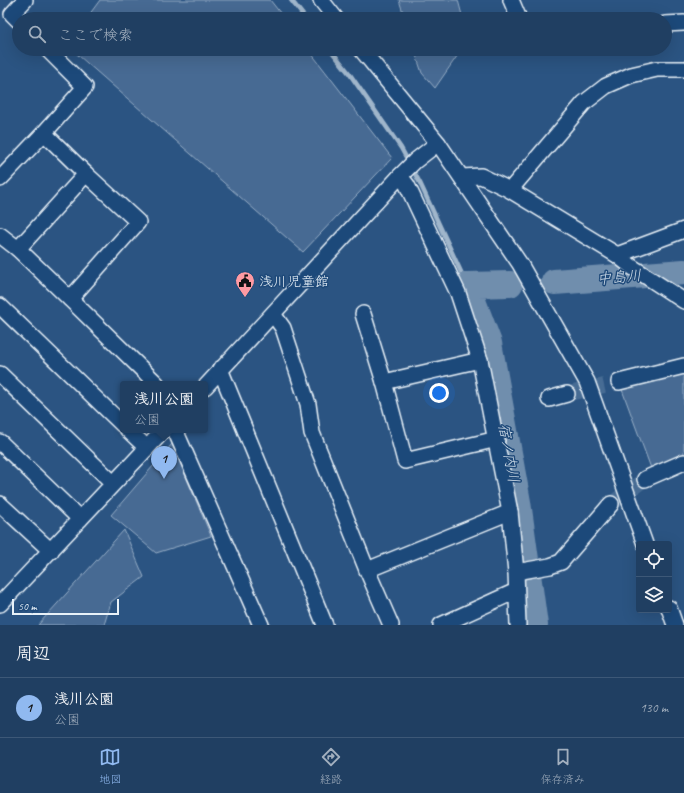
<!DOCTYPE html>
<html lang="ja">
<head>
<meta charset="utf-8">
<style>
  body { margin:0; font-family:Caveat,"Klee One",sans-serif; background:#2d4a6b; color:#f1f3f6 }
  .controls { position:absolute; right:12px; bottom:12px; display:grid; overflow:hidden; border-radius:4px; box-shadow:0 4px 16px #0002 }
  .controls button { width:36px; height:36px; display:grid; place-items:center; padding:0; border:0; border-bottom:1px solid #3d5877; background:#203f62; color:#f1f3f6; font:20px sans-serif }
  .scale { position:absolute; left:12px; bottom:10px; width:107px; box-sizing:border-box; padding-left:4px; border:2px solid #e8f1f8; border-top:0; font-size:11px; line-height:14px; white-space:nowrap; color:#e8f1f8; -webkit-text-stroke:3px #1f4a7a; paint-order:stroke }
  .you { position:absolute; left:439px; top:393px; width:14px; height:14px; margin:-10px; border:3px solid #fff; border-radius:50%; background:#1a73e8; box-shadow:0 0 0 6px #1a73e833 }
  .badge { display:grid; place-items:center; width:26px; height:26px; border-radius:50%; background:#90b9f0; color:#111; font-size:13px; font-weight:700 }
  .pin { position:absolute; translate:-50% -33px; filter:drop-shadow(0 1px 2px #0008) }
  .pin::after { content:''; position:absolute; top:21px; width:14px; height:12px; background:inherit; clip-path:polygon(0 0,100% 0,50% 100%) }
  .popup { position:absolute; left:120px; top:381px; width:88px; height:52px; box-sizing:border-box; display:grid; place-content:center; border-radius:4px; background:#203f62; filter:drop-shadow(0 1px 3px #0005); font-size:13px; white-space:nowrap; color:#a2afbe }
  .popup b { font-size:15px; color:#f1f3f6 }
  .popup::after { content:''; position:absolute; left:50%; top:100%; margin-left:-8px; border:8px solid transparent; border-top-color:#203f62 }
  .list { margin:0; padding:0; list-style:none }
  h2 { display:flex; justify-content:space-between; align-items:center; height:52px; margin:0; padding:0 16px; font-size:17px }
  h2 small { font-size:13px; font-weight:400; color:#a2afbe }
  .list li { display:grid; grid-template-columns:26px 1fr auto; gap:12px; align-items:center; box-sizing:border-box; height:60px; padding:0 16px; border-top:1px solid #3d5877 }
  .list b { display:block; font-size:15px; white-space:nowrap }
  .list p { margin:0; font-size:13px; white-space:nowrap; color:#a2afbe }
  .list em { font-size:13px; font-style:normal; color:#a2afbe }
  .icon { flex:none; width:22px; height:22px; fill:none; stroke:currentColor; stroke-width:2; stroke-linecap:round; stroke-linejoin:round }
  .map { position:relative; flex:none; width:684px; height:625px; overflow:hidden }
  .search { position:absolute; background:#203f62; box-shadow:0 4px 16px #0002; left:12px; right:12px; top:12px; height:44px; display:flex; align-items:center; gap:10px; box-sizing:border-box; padding:0 14px; border-radius:22px; color:#a2afbe; font-size:15px }
  .sheet { height:112px; background:#203f62 }
  nav { display:flex; justify-content:space-around; align-items:center; box-sizing:border-box; height:56px; border-top:1px solid #3d5877; background:#203f62; font-size:11px; color:#a2afbe }
  nav a { display:grid; justify-items:center; gap:2px }
  nav .on { color:#90b9f0 }
  .map>svg:first-child { display:block }
</style>
</head>
<body>
<div class="map">
<svg width="684" height="625" viewBox="0 0 684 625">
  <rect width="100%" height="100%" fill="#2b5482"/>
  <filter id="ink" filterUnits="userSpaceOnUse"><feTurbulence type="fractalNoise" baseFrequency=".025" numOctaves="2"/><feDisplacementMap in="SourceGraphic" scale="8" xChannelSelector="R" yChannelSelector="G"/><feConvolveMatrix kernelMatrix="1 2 1 2 8 2 1 2 1" color-interpolation-filters="sRGB"/></filter>
  <g filter="url(#ink)">
    <g fill="#476b93" stroke="#98aec6">
      <path d="M 100,0 L 270,0 L 285,19 L 86,19 Z"/>
      <path d="M 399,0 L 458,0 L 463,19 L 405,19 Z"/>
      <path d="M 71,49 L 308,49 L 392,158 L 303,252 Z"/>
      <path d="M 414,49 L 462,49 L 435,88 L 422,73 Z"/>
      <path d="M 684,372 L 684,455 L 652,471 L 621,387 Z"/>
      <path d="M 172,444 L 211,536 L 156,553 L 111,515 Z"/>
      <path d="M 124,530 L 144,577 L 111,602 L 104,625 L 38,625 Z"/>
    </g>
    <g fill="none" stroke-linecap="round" stroke-linejoin="round">
      <g stroke="#a0b6cb" stroke-width="4.5">
        <path d="M 291,0 L 306,19"/>
        <path d="M 330,49 L 349,73 L 401,148 L 420,183 L 467,285"/>
      </g>
      <g stroke="#708ead" stroke-width="26">
        <path d="M 554,282 L 684,272"/>
        <path d="M 510,284 L 467,285 L 489,343 L 518,502 L 535,625"/>
      </g>
      <g stroke="#476c94" stroke-width="15" stroke-dasharray="15 8" stroke-linecap="butt">
        <path d="M 567,394 L 619,382"/>
        <path d="M 611,504 L 645,479"/>
      </g>
      <defs>
        <g id="minor">
          <path d="M 321,0 L 336,19"/>
          <path d="M 511,0 L 519,19"/>
          <path d="M 19,21 L 12,14 L 25,0"/>
          <path d="M 665,24 L 684,23"/>
          <path d="M 361,49 L 438,143 L 520,264 L 587,382 L 645,544"/>
          <path d="M 44,133 L 85,87 L 47,49"/>
          <path d="M 400,176 L 407,185 L 458,293 L 480,360 L 510,512 L 516,572 L 518,625"/>
          <path d="M 462,177 L 481,176 L 510,190 L 617,255 L 632,267 L 684,301"/>
          <path d="M 0,179 L 44,133 L 86,174 L 138,222 L 70,299"/>
          <path d="M 510,190 L 584,103 L 606,86 L 631,75 L 657,69 L 684,69"/>
          <path d="M 0,235 L 18,249 L 70,299 L 157,384"/>
          <path d="M 18,249 L 86,174"/>
          <path d="M 617,255 L 684,230"/>
          <path d="M 0,306 L 123,425"/>
          <path d="M 273,314 L 283,328 L 308,404 L 312,433 L 367,570 L 391,625"/>
          <path d="M 363,314 L 384,382 L 405,461 L 497,439"/>
          <path d="M 220,369 L 325,625"/>
          <path d="M 0,374 L 113,483"/>
          <path d="M 384,382 L 480,360"/>
          <path d="M 619,382 L 684,366"/>
          <path d="M 205,387 L 400,176 L 415,161 L 438,143"/>
          <path d="M 549,399 L 567,394"/>
          <path d="M 128,430 L 147,448"/>
          <path d="M 175,430 L 261,625"/>
          <path d="M 0,442 L 80,519"/>
          <path d="M 645,479 L 684,462"/>
          <path d="M 0,504 L 51,551"/>
          <path d="M 367,570 L 510,512"/>
          <path d="M 516,572 L 550,566 L 561,562 L 611,504"/>
          <path d="M 0,604 L 164,430"/>
          <path d="M 669,608 L 675,625"/>
          <path d="M 441,625 L 516,591"/>
        </g>
      </defs>
      <use href="#minor" stroke="#e8f1f8" stroke-width="18"/>
      <use href="#minor" stroke="#1f4a7a" stroke-width="15"/>
    </g>
  </g>
  <defs>
    <symbol id="civic-pin" viewBox="-11 -11 22 30"><path d="M0 17L-7.5 6A9.5 9.5 0 1 1 7.5 6Z" fill="#ff9aa2" stroke="#1f4a7a"/><path d="M-.6-6.5H3V-4.5H.6V-3L4-1V1h2V6H-6V1h2V-1L-.6-3ZM-1.2 2.5V6h2.4V2.5Z" fill="#111"/></symbol>
  </defs>
  <g fill-rule="evenodd">
    <use href="#civic-pin" x="234" y="270" width="22" height="30"/>
  </g>
  <g text-anchor="middle" stroke-width="3" stroke-linejoin="round" paint-order="stroke">
    <g font-size="14" fill="#e8f1f8" stroke="#1f4a7a" text-anchor="start">
      <text x="259" y="286">浅川児童館</text>
    </g>
    <g font-size="15" font-style="italic" fill="#d0dde9" stroke="#1f4a7a">
      <text transform="translate(619 277) rotate(-5)" y="5">中島川</text>
      <text transform="translate(509 453) rotate(80)" y="5">宿ノ内川</text>
    </g>
  </g>
</svg>
<div class="controls">
<button><svg class="icon" aria-label="locate" viewBox="0 0 24 24"><circle cx="12" cy="12" r="6"/><path d="M12 2v4M12 18v4M2 12h4M18 12h4"/></svg></button>
<button><svg class="icon" aria-label="layers" viewBox="0 0 24 24"><path d="M12 4l9 5-9 5-9-5zM3 14l9 5 9-5"/></svg></button>
</div>
<div class="scale">50 m</div>
<div class="you"></div>
<div class="pin badge" style="left:164px;top:479px">1</div>
<div class="popup"><b>浅川公園</b>公園</div>
<div class="search"><svg class="icon" aria-label="search" viewBox="0 0 24 24"><circle cx="10" cy="10" r="6"/><path d="M15 15l6 6"/></svg>ここで検索</div>
</div>
<section class="sheet">
<h2>周辺<small></small></h2>
<ul class="list">
<li><span class="badge">1</span><div><b>浅川公園</b><p>公園</p></div><em>130 m</em></li>
</ul>
</section>
<nav>
<a class="on"><svg class="icon" aria-label="map" viewBox="0 0 24 24"><path d="M3 6l6-2 6 2 6-2v14l-6 2-6-2-6 2zM9 4v14M15 6v14"/></svg>地図</a>
<a><svg class="icon" aria-label="directions" viewBox="0 0 24 24"><path d="M12 3l9 9-9 9-9-9zM9 14v-3h6M13 9l2 2-2 2"/></svg>経路</a>
<a><svg class="icon" aria-label="saved" viewBox="0 0 24 24"><path d="M7 4h10v16l-5-4-5 4z"/></svg>保存済み</a>
</nav>
</body>
</html>
